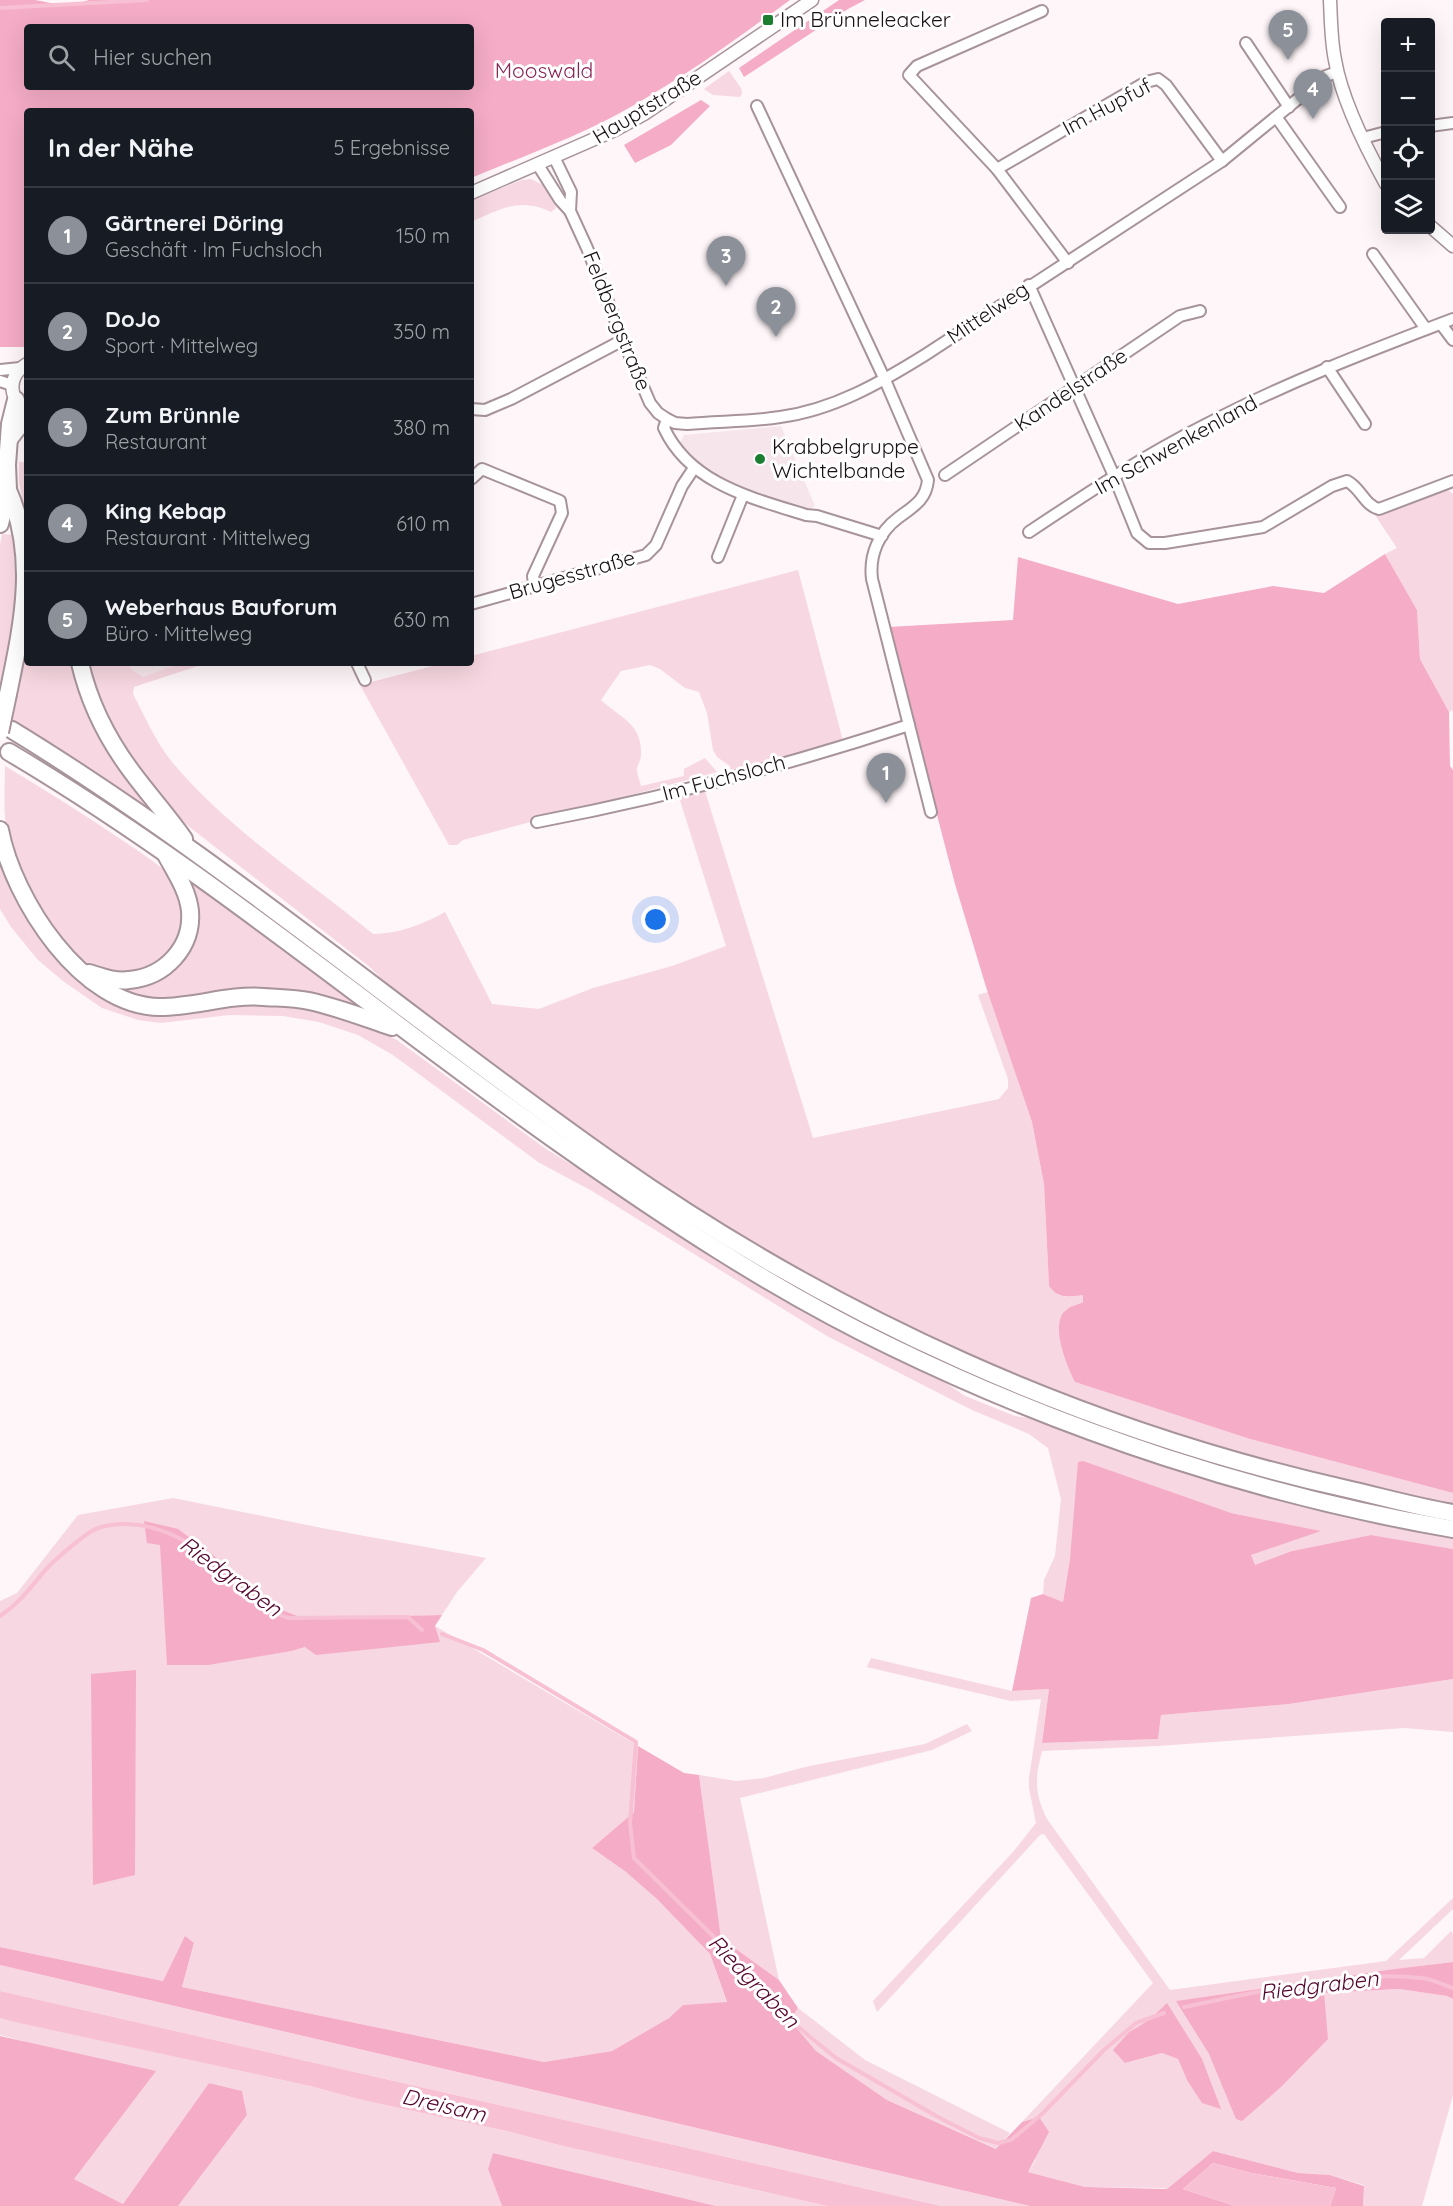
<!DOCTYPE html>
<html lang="de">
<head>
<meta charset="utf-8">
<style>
  body { margin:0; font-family:Quicksand,sans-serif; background:#20242c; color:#f1f3f6 }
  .controls { position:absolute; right:18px; top:18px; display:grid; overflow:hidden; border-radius:6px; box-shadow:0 6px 24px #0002 }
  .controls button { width:54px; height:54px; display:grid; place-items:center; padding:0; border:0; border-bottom:2px solid #363941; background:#171b24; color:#f1f3f6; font:30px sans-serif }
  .you { position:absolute; left:656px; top:920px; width:21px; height:21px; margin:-15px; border:4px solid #fff; border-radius:50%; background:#1a73e8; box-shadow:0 0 0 9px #1a73e833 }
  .badge { display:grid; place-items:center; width:39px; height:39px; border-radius:50%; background:#8c9099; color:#fff; font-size:20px; font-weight:700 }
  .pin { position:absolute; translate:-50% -50px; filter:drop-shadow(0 2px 3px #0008) }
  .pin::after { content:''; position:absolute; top:32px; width:21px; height:18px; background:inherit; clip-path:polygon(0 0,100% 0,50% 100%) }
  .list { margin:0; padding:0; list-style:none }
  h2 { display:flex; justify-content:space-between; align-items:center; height:78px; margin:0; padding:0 24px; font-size:26px }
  h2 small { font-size:20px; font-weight:400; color:#9ea1a6 }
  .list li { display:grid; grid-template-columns:39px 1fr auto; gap:18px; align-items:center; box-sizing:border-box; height:96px; padding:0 24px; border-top:2px solid #363941 }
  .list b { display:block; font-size:22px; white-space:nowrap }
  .list p { margin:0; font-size:20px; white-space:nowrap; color:#9ea1a6 }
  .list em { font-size:20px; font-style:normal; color:#9ea1a6 }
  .icon { flex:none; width:33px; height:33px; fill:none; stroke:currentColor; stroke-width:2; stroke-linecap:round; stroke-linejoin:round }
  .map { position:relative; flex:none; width:1453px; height:2206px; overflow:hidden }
  .search { position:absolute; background:#171b24; box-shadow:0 6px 24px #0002; left:24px; top:24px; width:450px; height:66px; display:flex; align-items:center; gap:15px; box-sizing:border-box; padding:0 21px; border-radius:6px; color:#9ea1a6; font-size:22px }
  .panel { position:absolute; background:#171b24; box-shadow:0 6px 24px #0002; left:24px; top:108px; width:450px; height:558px; border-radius:6px }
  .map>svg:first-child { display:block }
</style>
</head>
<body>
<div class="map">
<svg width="1453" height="2206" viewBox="0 0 1453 2206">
  <rect width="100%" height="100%" fill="#fff6f9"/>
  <g fill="#f6e6eb">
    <path d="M 781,426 L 815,506 L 807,511 L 742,489 L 710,474 L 680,443 L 684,435 Z"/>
    <path d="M 129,663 L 181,663 L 143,677 L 131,669 Z"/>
  </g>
  <g fill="#f7d7e1" fill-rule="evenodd">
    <path d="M 729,71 L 741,88 L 742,94 L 740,97 L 713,95 L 704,89 Z"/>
    <path d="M 531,179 L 545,186 L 556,208 L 551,212 C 519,197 501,209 471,222 L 471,200 L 522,180 Z"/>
    <path d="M 19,462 L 27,462 L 27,520 L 19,483 Z"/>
    <path d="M 1448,490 L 1453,494 L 1453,710 L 1449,712 L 1420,659 L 1417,610 L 1385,554 L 1397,548 L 1375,515 Z"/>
    <path d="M 2,534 L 15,535 C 26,591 11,641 0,696 L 0,545 Z"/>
    <path d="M 798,570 L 843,741 L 731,773 L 730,766 L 717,757 L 713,750 L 707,713 L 699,692 L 685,688 L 660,669 L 650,665 L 621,671 L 601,700 C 620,718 642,723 641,754 C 641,759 639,762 637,768 C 636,773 640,780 641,786 L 684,776 L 684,769 L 705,758 L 717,772 L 463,840 L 457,845 L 449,845 L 360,685 L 444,663 L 471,663 L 471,656 Z"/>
    <path d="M 27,618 L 27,663 L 75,663 L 160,815 L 11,720 Z"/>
    <path d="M 85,663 L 129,663 L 131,669 L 143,677 L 181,663 L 207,663 L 134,687 L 133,694 C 145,717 156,742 172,762 C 229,830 305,878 373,934 C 398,934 424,924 445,912 L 492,1004 L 539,1009 L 593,988 L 672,966 L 726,946 L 678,794 L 704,788 L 813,1138 L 999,1099 L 1008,1088 L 1008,1079 L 978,995 L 988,992 L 1032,1122 L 1044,1184 L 1049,1286 C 1058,1299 1068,1298 1083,1294 L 1083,1302 L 1065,1310 L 1075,1382 L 1250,1439 L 1453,1493 L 1453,1507 L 1224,1452 L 1058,1395 L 904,1327 L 835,1291 L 721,1225 L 634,1168 L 536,1098 L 391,989 L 371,968 L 187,825 L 152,791 L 97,703 Z"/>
    <path d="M 5,766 C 47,791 88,817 128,844 C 142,854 164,866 173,882 C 201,934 159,987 102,972 C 82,967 52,931 40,914 C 32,901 16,863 11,847 C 2,822 5,792 5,766 Z"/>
    <path d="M 0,857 L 10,882 L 112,999 L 281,1001 L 374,1028 L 397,1040 L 546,1149 L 864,1342 L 937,1377 L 965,1396 L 1015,1416 L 1039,1419 L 1453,1535 L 1453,1549 L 1371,1535 L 1292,1551 L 1255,1566 L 1250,1555 L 1320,1531 L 1231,1513 L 1070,1560 L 1063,1602 L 1043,1594 L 1044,1580 L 1055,1556 L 1061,1499 L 1048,1448 L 1029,1434 L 972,1410 L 827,1336 L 592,1191 L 538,1162 L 393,1055 L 358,1035 L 319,1022 L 283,1016 L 229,1015 L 161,1023 L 138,1020 L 102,1008 L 63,981 L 38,960 L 11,927 L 0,909 Z"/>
    <path d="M 179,871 L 368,1013 L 337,1003 L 150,1001 L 123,994 L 110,984 L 126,986 L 187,944 Z"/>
    <path d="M 173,1498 L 332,1530 L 486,1558 L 457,1592 L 442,1615 L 303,1618 L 274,1607 L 232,1573 L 161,1526 L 144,1521 L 160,1545 L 259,1656 L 292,1651 L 305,1647 L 439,1642 L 435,1626 L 638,1746 L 634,1812 L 592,1848 L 626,1872 L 657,1899 L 710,1954 L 727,2003 L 683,2005 L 669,2018 L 612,2051 L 544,2062 L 182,1987 L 194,1944 L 185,1937 L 163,1981 L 0,1947 L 0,1601 L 17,1593 L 78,1515 Z"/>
    <path d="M 871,1658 L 1012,1691 L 1049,1689 L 1042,1743 L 1158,1739 L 1161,1715 L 1289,1704 L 1453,1679 L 1453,1732 L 1404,1728 L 1158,1746 L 1042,1751 C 1035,1779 1034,1793 1047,1819 L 1170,1990 L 1386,1961 L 1453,1898 L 1453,1909 L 1399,1960 L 1424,1958 L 1451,1931 L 1453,1934 L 1453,1962 L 1394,1969 L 1177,2001 L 1209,2054 L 1242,2120 L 1280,2088 L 1324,1993 L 1399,1989 L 1447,1996 L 1453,1999 L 1453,2095 L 1422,2206 L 1363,2206 L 1364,2185 L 1330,2175 L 1298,2173 L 1213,2151 L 1167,2189 L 1164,2188 L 1085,2187 L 1028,2172 L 1035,2161 L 1039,2117 L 1022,2122 L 1153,1983 L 1044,1834 L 1040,1835 L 877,2012 L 873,2001 L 1013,1852 L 1036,1823 L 1029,1788 L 1029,1778 L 1041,1699 L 1011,1701 L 867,1667 ZM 1167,2003 L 1187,2080 L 1178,2059 L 1162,2053 L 1125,2063 L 1129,2032 L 1149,2020 Z"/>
    <path d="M 967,1724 L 972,1731 L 932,1750 L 740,1798 L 779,1980 L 721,1938 L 699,1775 L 736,1781 L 764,1778 L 809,1766 L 925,1744 Z"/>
    <path d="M 0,1965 L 1030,2206 L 941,2206 L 0,1991 Z"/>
    <path d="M 798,2008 L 865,2060 L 1010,2133 L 997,2149 L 887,2100 L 816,2051 L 790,2020 Z"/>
    <path d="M 0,2018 L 310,2086 L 362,2100 L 511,2132 L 559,2145 L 827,2206 L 716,2206 L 493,2153 L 488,2169 L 502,2206 L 178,2206 L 247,2115 L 242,2091 L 209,2083 L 123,2204 L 74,2179 L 23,2041 L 0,2035 Z"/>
  </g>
  <g fill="#f5acc6" fill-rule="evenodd">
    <path d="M 0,0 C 11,0 24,0 35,0 C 55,4 68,7 89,0 L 790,0 C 739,37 689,74 634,105 C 583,135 526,155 471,178 L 471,111 L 27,111 L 27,347 L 0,347 ZM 27,27 L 471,27 L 471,87 L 27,87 Z"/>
    <path d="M 839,0 L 865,0 L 848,9 L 744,77 L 739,68 Z"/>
    <path d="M 701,100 L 710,106 L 671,145 L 635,163 L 624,145 Z"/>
    <path d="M 1385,554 L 1417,610 L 1420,659 L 1449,712 L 1450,766 L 1453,770 L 1453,1493 L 1250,1439 L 1075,1382 C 1067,1366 1049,1324 1066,1310 C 1070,1306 1078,1305 1083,1302 L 1083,1295 C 1068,1297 1058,1299 1049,1286 L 1044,1184 L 1032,1122 L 986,987 L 955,884 L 888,627 L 1013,620 L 1018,557 L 1178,604 L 1273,586 L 1324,593 Z"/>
    <path d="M 1083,1461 L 1231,1513 L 1321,1531 L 1251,1555 L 1255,1565 L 1292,1551 L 1371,1535 L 1453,1549 L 1453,1679 L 1289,1704 L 1161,1715 L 1158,1739 L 1042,1743 L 1049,1689 L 1012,1691 L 1031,1598 L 1043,1594 L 1063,1602 L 1070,1559 L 1078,1462 Z"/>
    <path d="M 144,1521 L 178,1529 L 212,1554 L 250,1589 L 274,1607 L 303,1618 L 442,1615 L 435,1626 L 440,1642 L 316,1655 L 305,1647 L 292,1651 L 208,1665 L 167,1665 L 160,1545 L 147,1543 Z"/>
    <path d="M 136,1670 L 135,1875 L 93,1885 L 91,1674 Z"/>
    <path d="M 638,1746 L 684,1773 L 699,1775 L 721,1938 L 779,1980 L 798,2008 L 790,2020 L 816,2051 L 887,2100 L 996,2149 L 1022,2122 L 1039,2117 L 1049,2132 L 1028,2172 L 1085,2187 L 1167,2189 L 1213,2151 L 1298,2173 L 1330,2175 L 1364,2186 L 1363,2206 L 1330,2206 L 1336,2188 L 1251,2173 L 1213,2163 L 1183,2189 L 1235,2206 L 1030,2206 L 0,1965 L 0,1947 L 163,1981 L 185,1936 L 194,1943 L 182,1987 L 544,2062 L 612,2051 L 669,2018 L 683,2005 L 727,2002 L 710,1954 L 657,1899 L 626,1872 L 592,1848 L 634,1812 Z"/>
    <path d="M 1453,1962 L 1453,1999 L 1447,1996 L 1399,1989 L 1324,1993 L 1328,2039 L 1280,2088 L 1242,2121 L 1236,2119 L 1209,2054 L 1176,2001 L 1394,1969 Z"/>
    <path d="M 1167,2003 L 1202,2059 L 1221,2109 L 1202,2103 L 1187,2080 L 1178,2059 L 1162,2053 L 1125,2063 L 1113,2050 L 1129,2032 L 1149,2020 Z"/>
    <path d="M 0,2036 L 156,2071 L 74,2179 L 123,2204 L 209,2083 L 242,2091 L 247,2115 L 178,2206 L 0,2206 Z"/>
    <path d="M 493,2153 L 716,2206 L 502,2206 L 488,2169 Z"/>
  </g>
  <g fill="#f8c0d3">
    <path d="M 0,1991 L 941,2206 L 827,2206 L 559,2145 L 511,2132 L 362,2100 L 310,2086 L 15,2022 L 0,2018 Z"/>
    <path d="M 1213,2163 L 1251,2173 L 1336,2188 L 1330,2206 L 1235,2206 L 1183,2189 Z"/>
  </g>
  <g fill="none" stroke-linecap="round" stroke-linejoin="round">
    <g stroke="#f8c0d3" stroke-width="4">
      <path d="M 0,8 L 147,0"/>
      <path d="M 0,1616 C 24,1600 32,1584 51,1564 C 63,1553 77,1541 90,1532 C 101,1525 113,1524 125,1524 C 187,1525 231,1576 275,1613 L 288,1618 L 408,1617 L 422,1630"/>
      <path d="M 442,1634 L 483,1650 L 636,1742 L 630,1823 L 634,1858 L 717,1940 L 787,2017 L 809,2036 L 836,2058 L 938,2117 L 979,2138 L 998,2143 L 1011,2140 L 1042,2114 L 1104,2050 L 1136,2023 L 1164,2013"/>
      <path d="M 1184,2007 C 1257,1992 1348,1970 1422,1978 C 1432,1979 1443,1985 1453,1988"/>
    </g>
    <defs>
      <g id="minor">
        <path d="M 1042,11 L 917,66 L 909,75 L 997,169 L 1068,263"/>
        <path d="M 1246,43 L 1289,107"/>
        <path d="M 757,106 L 885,380 L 928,480 C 926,500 914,506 898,518 C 879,532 869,555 872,579 L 931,812"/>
        <path d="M 1277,118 L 1340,207"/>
        <path d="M 1430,126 L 1453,123"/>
        <path d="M 1363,138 L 1386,132"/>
        <path d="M 554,157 L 571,192 L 570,211"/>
        <path d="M 538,165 L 560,200 L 570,211 L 587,248 L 623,340 L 650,403 L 658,413 L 667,419 L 675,423 L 687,424 C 718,421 750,422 780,417 C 833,410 880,383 925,355 L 1222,161 L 1326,76 L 1337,72"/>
        <path d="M 997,169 L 1146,82 L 1158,79 L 1166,85 L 1222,161"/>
        <path d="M 1373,254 L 1426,329"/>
        <path d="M 1029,285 L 1114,476 L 1137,533 L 1149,543 L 1165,543 L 1263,527 L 1332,486 L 1347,481 C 1361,488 1364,505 1379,509 L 1453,481"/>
        <path d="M 1441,324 L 1453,340"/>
        <path d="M 1327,367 L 1365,424"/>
        <path d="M 0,370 L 20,368"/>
        <path d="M 0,381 L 12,385"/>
        <path d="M 471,409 L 485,410 L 511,399 L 623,340"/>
        <path d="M 667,419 L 664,428 C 690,484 752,498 806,515 L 817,516 L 882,536"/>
        <path d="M 945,475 L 1180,316 L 1200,311"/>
        <path d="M 471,479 L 482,469 L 560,501 L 562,513 L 533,576 L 534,585"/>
        <path d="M 1029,532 C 1086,494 1143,456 1205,425 C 1285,383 1369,351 1453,319"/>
        <path d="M 718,557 L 743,495"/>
        <path d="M 471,604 L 646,555 L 656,545 L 682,486 L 694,468"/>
        <path d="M 357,663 L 365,680"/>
        <path d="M 537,822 C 662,798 788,765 909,725"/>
      </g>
      <g id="tertiary">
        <path d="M 1330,0 C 1331,20 1331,41 1335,60 C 1342,101 1366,148 1386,184"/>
        <path d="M 471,193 L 615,130 L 644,114 L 812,0"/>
        <path d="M 1430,226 L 1453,246"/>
        <path d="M 27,364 C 8,375 7,399 27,409"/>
      </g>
      <g id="trunk">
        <path d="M 10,438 L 27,416"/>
        <path d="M 0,524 L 8,490 L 7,465 L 10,424 L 16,400"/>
        <path d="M 80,663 C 89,702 108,740 132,772 C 149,795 168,816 184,839"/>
        <path d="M 8,694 C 22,626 38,557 8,490"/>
        <path d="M 12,730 C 223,859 411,1021 614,1163 C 835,1318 1084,1430 1347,1489 C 1382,1497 1417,1507 1453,1513"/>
        <path d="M 9,752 C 203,867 375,1013 559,1143 C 665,1218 775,1291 892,1347 C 1067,1432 1261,1496 1453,1529"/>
        <path d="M 0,830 C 13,899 82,1007 160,1007 C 195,1007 229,994 264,997 C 279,998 295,998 309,1001 C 337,1007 365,1018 392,1027"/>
        <path d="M 89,973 C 102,977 115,982 129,980 C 165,977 193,947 190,911 C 188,891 176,873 166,855"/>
      </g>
    </defs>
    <use href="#minor" stroke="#a7949a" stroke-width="14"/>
    <use href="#tertiary" stroke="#a7949a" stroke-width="15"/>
    <use href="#trunk" stroke="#a7949a" stroke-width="20"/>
    <use href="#minor" stroke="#fff" stroke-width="10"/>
    <use href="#tertiary" stroke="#fff" stroke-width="12"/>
    <use href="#trunk" stroke="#fff" stroke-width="16"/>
    <defs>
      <path id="trunk-bridge" d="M 0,732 L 8,694"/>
    </defs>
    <use href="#trunk-bridge" stroke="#a7949a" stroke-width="20" stroke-linecap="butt"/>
    <use href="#trunk-bridge" stroke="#fff" stroke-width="16"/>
  </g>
  <g fill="#1a7d30" stroke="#fff" stroke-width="2">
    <rect x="762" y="14" width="12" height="12" rx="3"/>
    <circle cx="760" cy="459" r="6"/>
  </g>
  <g text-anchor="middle" stroke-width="6" stroke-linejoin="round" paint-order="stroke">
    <g font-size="21" fill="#191214" stroke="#fff" text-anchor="start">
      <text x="780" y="27">Im Brünneleacker</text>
      <text x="772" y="454">Krabbelgruppe<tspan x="772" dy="24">Wichtelbande</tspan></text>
    </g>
    <g font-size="21" fill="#8b2555" stroke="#fff">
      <text x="544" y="78">Mooswald</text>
    </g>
    <g font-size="21" fill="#191214" stroke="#fff">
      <text transform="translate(647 107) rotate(-31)" y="7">Hauptstraße</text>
      <text transform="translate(1107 107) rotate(-28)" y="7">Im Hupfuf</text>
      <text transform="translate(988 313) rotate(-34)" y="7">Mittelweg</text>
      <text transform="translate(617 321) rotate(68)" y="7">Feldbergstraße</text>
      <text transform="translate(1071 390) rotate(-34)" y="7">Kandelstraße</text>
      <text transform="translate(1176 445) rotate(-29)" y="7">Im Schwenkenland</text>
      <text transform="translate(572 575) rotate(-16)" y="7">Brugesstraße</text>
      <text transform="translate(724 778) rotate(-15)" y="7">Im Fuchsloch</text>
    </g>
    <g font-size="22" font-style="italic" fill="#55052e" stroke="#fff">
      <text transform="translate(231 1576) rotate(36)" y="8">Riedgraben</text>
      <text transform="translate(754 1981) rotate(46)" y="8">Riedgraben</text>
      <text transform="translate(1319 1985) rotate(-7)" y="8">Riedgraben</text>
      <text transform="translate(444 2105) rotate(13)" y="8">Dreisam</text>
    </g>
  </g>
</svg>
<div class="controls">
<button>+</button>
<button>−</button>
<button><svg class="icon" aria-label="locate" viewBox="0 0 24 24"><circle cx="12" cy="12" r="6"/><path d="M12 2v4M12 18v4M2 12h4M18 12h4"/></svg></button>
<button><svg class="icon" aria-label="layers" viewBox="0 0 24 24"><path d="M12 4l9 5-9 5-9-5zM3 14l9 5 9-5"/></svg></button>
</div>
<div class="you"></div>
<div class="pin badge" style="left:886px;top:803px">1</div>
<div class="pin badge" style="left:776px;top:337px">2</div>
<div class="pin badge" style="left:726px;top:286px">3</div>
<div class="pin badge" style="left:1313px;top:119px">4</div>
<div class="pin badge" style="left:1288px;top:60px">5</div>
<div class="search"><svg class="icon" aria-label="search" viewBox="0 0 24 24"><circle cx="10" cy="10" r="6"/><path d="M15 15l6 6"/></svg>Hier suchen</div>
<section class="panel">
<h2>In der Nähe<small>5 Ergebnisse</small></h2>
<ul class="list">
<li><span class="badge">1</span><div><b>Gärtnerei Döring</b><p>Geschäft · Im Fuchsloch</p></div><em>150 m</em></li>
<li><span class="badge">2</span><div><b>DoJo</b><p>Sport · Mittelweg</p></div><em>350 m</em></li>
<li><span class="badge">3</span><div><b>Zum Brünnle</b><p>Restaurant</p></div><em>380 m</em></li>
<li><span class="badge">4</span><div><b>King Kebap</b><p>Restaurant · Mittelweg</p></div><em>610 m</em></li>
<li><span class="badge">5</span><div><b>Weberhaus Bauforum</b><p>Büro · Mittelweg</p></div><em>630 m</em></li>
</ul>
</section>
</div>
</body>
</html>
